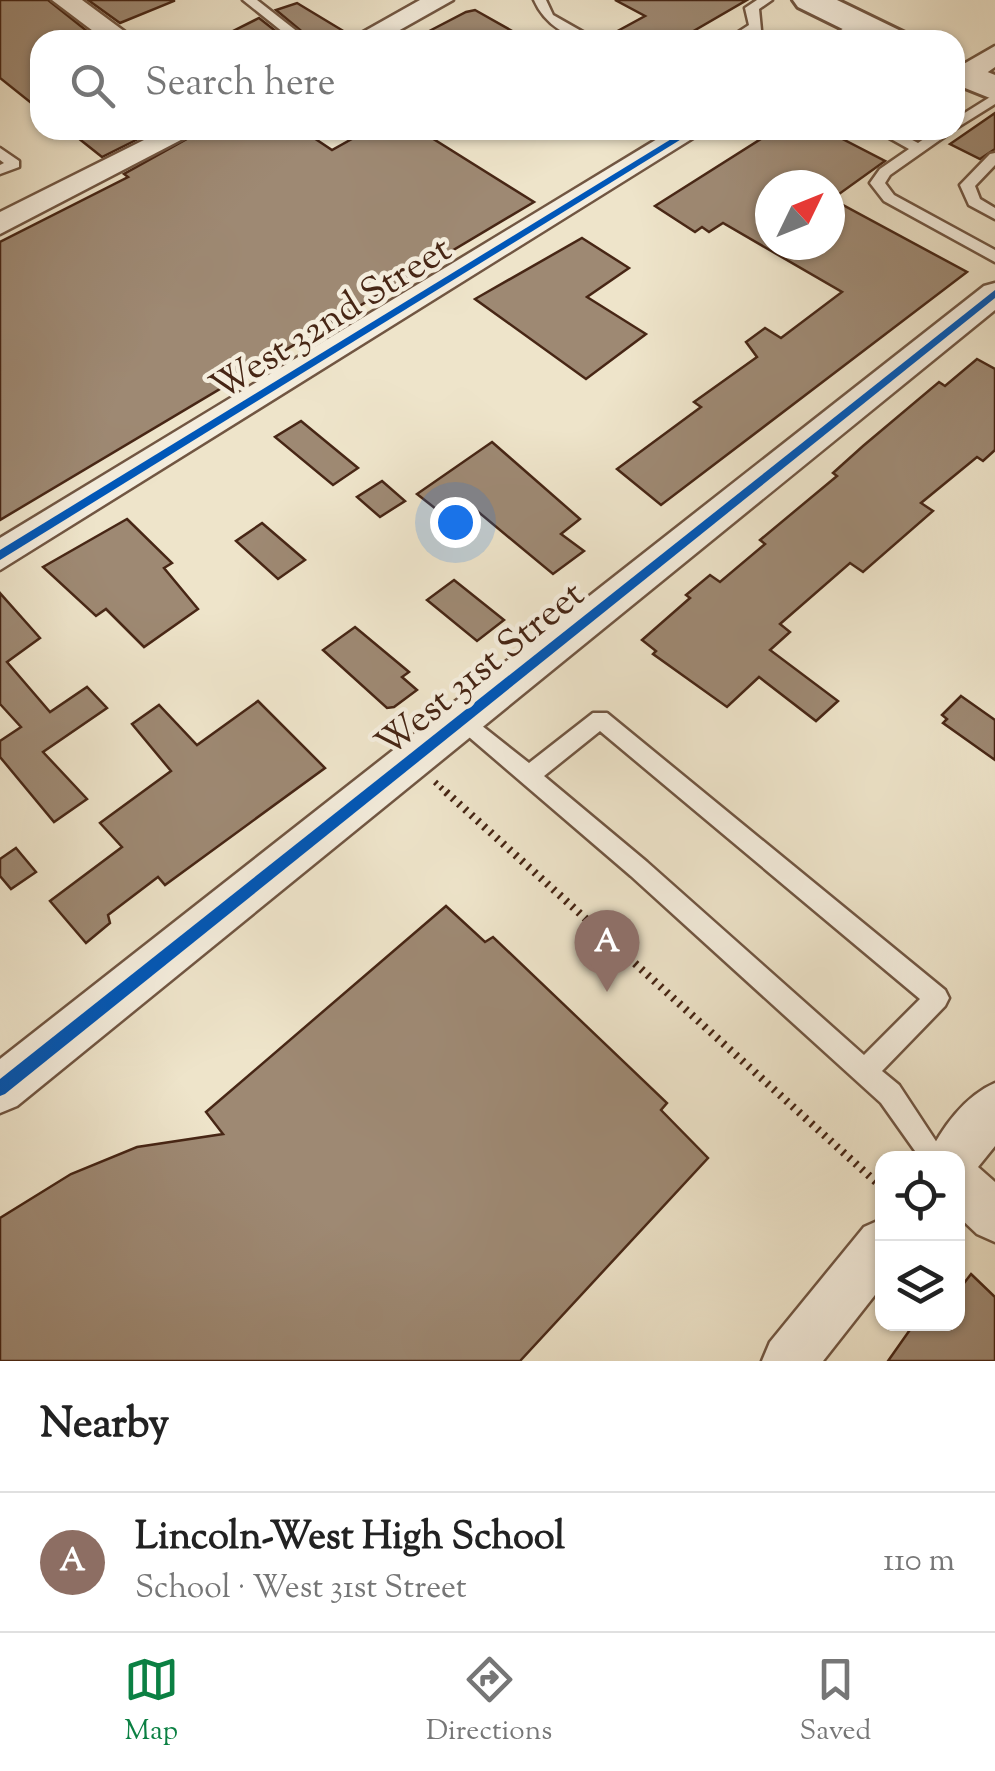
<!DOCTYPE html>
<html lang="en">
<head>
<meta charset="utf-8">
<style>
  body { margin:0; font-family:"Sorts Mill Goudy",serif; background:#f6f6f6; color:#222 }
  .controls { position:absolute; right:30px; bottom:30px; display:grid; overflow:hidden; border-radius:20px; box-shadow:0 2px 8px #0004 }
  .controls button { width:90px; height:90px; display:grid; place-items:center; padding:0; border:0; border-bottom:2px solid #e0e0e0; background:#fff; color:#222; font:50px sans-serif }
  .compass { position:absolute; left:755px; top:170px; width:90px; height:90px; border-radius:50%; background:#fff; box-shadow:0 2px 8px #0004; rotate:47deg }
  .you { position:absolute; left:455px; top:522px; width:35px; height:35px; margin:-25px; border:8px solid #fff; border-radius:50%; background:#1a73e8; box-shadow:0 0 0 15px #1a73e833 }
  .badge { display:grid; place-items:center; width:65px; height:65px; border-radius:50%; background:#0b8043; color:#fff; font-size:32px; font-weight:700 }
  .pin { position:absolute; translate:-50% -82px; filter:drop-shadow(0 2px 5px #0008) }
  .pin::after { content:''; position:absolute; top:52px; width:35px; height:30px; background:inherit; clip-path:polygon(0 0,100% 0,50% 100%) }
  .list { margin:0; padding:0; list-style:none }
  h2 { display:flex; justify-content:space-between; align-items:center; height:130px; margin:0; padding:0 40px; font-size:42px }
  h2 small { font-size:32px; font-weight:400; color:#767676 }
  .list li { display:grid; grid-template-columns:65px 1fr auto; gap:30px; align-items:center; box-sizing:border-box; height:140px; padding:0 40px; border-top:2px solid #e0e0e0 }
  .list b { display:block; font-size:38px; white-space:nowrap }
  .list p { margin:0; font-size:32px; white-space:nowrap; color:#767676 }
  .list em { font-size:32px; font-style:normal; color:#767676 }
  .icon { flex:none; width:55px; height:55px; fill:none; stroke:currentColor; stroke-width:2; stroke-linecap:round; stroke-linejoin:round }
  .map { position:relative; flex:none; width:995px; height:1361px; overflow:hidden }
  .search { position:absolute; background:#fff; box-shadow:0 2px 8px #0004; left:30px; right:30px; top:30px; height:110px; display:flex; align-items:center; gap:25px; box-sizing:border-box; padding:0 35px; border-radius:30px; color:#767676; font-size:38px }
  .sheet { height:270px; background:#fff }
  nav { display:flex; justify-content:space-around; align-items:center; box-sizing:border-box; height:140px; border-top:2px solid #e0e0e0; background:#fff; font-size:28px; color:#767676 }
  nav a { display:grid; justify-items:center; gap:5px }
  nav .on { color:#0b8043 }
  .map>svg:first-child { display:block }
</style>
</head>
<body>
<div class="map">
<svg width="995" height="1361" viewBox="0 0 995 1361">
  <rect width="100%" height="100%" fill="#eee4ca"/>
  <filter id="stains"><feTurbulence type="fractalNoise" baseFrequency=".002" numOctaves="4"/><feColorMatrix values="0 0 0 0 .2 0 0 0 0 .09 0 0 0 0 .02 0 0 0 .5 -.17"/></filter>
  <radialGradient id="worn" r=".72"><stop offset=".6" stop-color="#630" stop-opacity="0"/><stop offset="1" stop-color="#630" stop-opacity=".3"/></radialGradient>
  <g fill="#9e8973" stroke="#472615" stroke-width="2.5" fill-rule="evenodd">
    <path d="M 0,0 L 48,0 L 92,35 L 79,40 L 40,40 L 40,110 L 0,78 Z"/>
    <path d="M 88,0 L 174,0 L 174,1 L 120,23 Z"/>
    <path d="M 615,0 L 747,0 L 678,40 L 601,40 L 645,16 Z"/>
    <path d="M 297,3 L 350,35 L 346,40 L 312,40 L 276,10 Z"/>
    <path d="M 475,10 L 528,40 L 412,40 L 466,12 Z"/>
    <path d="M 259,18 L 287,40 L 215,40 Z"/>
    <path d="M 995,113 L 995,149 L 980,159 L 950,144 Z"/>
    <path d="M 68,130 L 156,130 L 102,157 Z"/>
    <path d="M 203,130 L 302,130 L 332,150 L 368,130 L 419,130 L 534,202 L 0,520 L 0,242 L 128,177 L 124,174 Z"/>
    <path d="M 775,130 L 825,130 L 885,161 L 832,199 L 967,272 L 661,505 L 617,469 L 701,407 L 694,402 L 757,357 L 746,342 L 765,328 L 781,338 L 842,292 L 723,223 L 709,232 L 702,227 L 695,232 L 655,206 ZM 770,185 L 830,185 L 830,245 L 770,245 Z"/>
    <path d="M 582,238 L 629,268 L 587,297 L 646,334 L 586,379 L 475,299 Z"/>
    <path d="M 977,359 L 995,369 L 995,450 L 983,461 L 977,457 L 921,503 L 933,511 L 863,572 L 850,563 L 780,624 L 790,632 L 770,650 L 838,701 L 816,721 L 759,677 L 727,707 L 653,654 L 656,651 L 642,640 L 690,598 L 686,595 L 710,575 L 720,582 L 765,544 L 760,540 L 837,476 L 833,473 L 863,446 L 939,382 L 945,386 Z"/>
    <path d="M 301,421 L 358,468 L 333,485 L 275,437 Z"/>
    <path d="M 492,442 L 580,519 L 561,534 L 584,551 L 553,574 L 470,505 L 450,520 L 417,494 Z"/>
    <path d="M 382,481 L 405,501 L 380,517 L 357,497 Z"/>
    <path d="M 127,519 L 172,563 L 164,568 L 198,609 L 144,647 L 106,609 L 96,616 L 43,567 Z"/>
    <path d="M 262,523 L 305,560 L 278,579 L 236,541 Z"/>
    <path d="M 454,580 L 504,620 L 477,641 L 427,600 Z"/>
    <path d="M 0,593 L 40,638 L 7,662 L 50,712 L 87,687 L 107,708 L 43,752 L 87,799 L 54,822 L 0,757 L 0,741 L 21,727 L 0,704 Z"/>
    <path d="M 355,627 L 409,672 L 402,677 L 417,690 L 394,707 L 387,708 L 323,650 Z"/>
    <path d="M 961,696 L 995,720 L 995,760 L 943,723 L 947,719 L 942,715 Z"/>
    <path d="M 258,701 L 325,768 L 165,885 L 158,877 L 108,915 L 110,923 L 86,943 L 50,901 L 122,847 L 100,823 L 171,771 L 132,724 L 159,705 L 197,745 Z"/>
    <path d="M 16,848 L 36,872 L 11,889 L 0,876 L 0,859 Z"/>
    <path d="M 446,906 L 485,942 L 493,937 L 667,1103 L 661,1110 L 708,1158 L 520,1361 L 0,1361 L 0,1218 L 71,1174 L 137,1147 L 223,1134 L 206,1112 Z"/>
    <path d="M 971,1274 L 995,1297 L 995,1361 L 888,1361 L 914,1324 L 958,1324 L 958,1291 Z"/>
  </g>
  <g fill="none" stroke-linecap="round" stroke-linejoin="round">
    <defs>
      <g id="service">
        <path d="M 243,0 L 257,0 L 308,40 L 293,40 Z"/>
        <path d="M 534,0 L 546,0 L 553,15 L 597,40 C 569,40 545,25 534,0 Z"/>
        <path d="M 757,0 L 772,0 L 759,9 L 761,30 L 743,40 L 726,40 L 749,25 L 745,8 Z"/>
        <path d="M 995,94 L 995,104 L 955,129 L 955,119 Z"/>
        <path d="M 875,130 L 893,130 L 918,143 L 937,130 L 954,130 L 890,175 L 885,183 L 894,195 L 995,250 L 995,262 L 884,201 L 870,183 L 880,169 L 909,149 Z"/>
        <path d="M 0,148 L 19,161 L 19,167 L 0,174 L 0,165 L 4,163 L 0,160 Z"/>
        <path d="M 995,153 L 995,165 L 975,186 L 980,199 L 995,208 L 995,219 L 969,205 L 960,185 L 990,154 Z"/>
        <path d="M 462,710 L 529,763 L 593,713 L 607,713 L 945,990 L 949,998 L 945,1006 L 882,1071 L 899,1085 L 947,1158 L 920,1158 L 881,1103 L 631,876 L 455,725 L 452,719 L 455,713 ZM 600,731 L 920,999 L 864,1055 L 647,862 L 544,776 Z"/>
      </g>
      <g id="minor">
        <path d="M 52,0 L 82,0 L 136,40 L 105,40 Z"/>
        <path d="M 420,0 L 453,0 L 382,40 L 349,40 Z"/>
        <path d="M 862,17 L 875,25 L 856,40 L 825,40 Z"/>
        <path d="M 995,46 L 995,67 L 975,81 L 955,81 L 955,69 Z"/>
        <path d="M 164,130 L 200,130 L 0,234 L 0,212 Z"/>
        <path d="M 672,130 L 706,130 L 0,570 L 0,538 Z"/>
        <path d="M 995,283 L 995,310 L 17,1106 L 0,1113 L 0,1059 L 984,286 Z"/>
        <path d="M 995,1083 L 995,1146 L 978,1167 L 995,1182 L 995,1242 L 977,1234 L 958,1216 L 958,1158 L 928,1158 C 940,1129 966,1095 995,1083 Z"/>
        <path d="M 882,1219 L 882,1286 L 823,1361 L 762,1361 L 770,1342 L 864,1227 Z"/>
      </g>
      <g id="tertiary">
        <path d="M 793,0 L 837,0 L 905,33 L 911,40 L 865,40 L 798,7 Z"/>
        <path d="M 955,59 L 995,75 L 995,100 L 955,84 Z"/>
      </g>
    </defs>
    <use href="#service" stroke="#715642" stroke-width="5"/>
    <use href="#minor" stroke="#715642" stroke-width="5"/>
    <use href="#tertiary" stroke="#715642" stroke-width="6"/>
    <path stroke="#472615" stroke-width="6" stroke-dasharray="2.5 5" stroke-linecap="butt" d="M 435,782 L 449,795"/>
    <path stroke="#472615" stroke-width="8" stroke-dasharray="2.5 6" stroke-linecap="butt" d="M 446,792 L 877,1183"/>
    <use href="#service" fill="#f4eddd" fill-rule="evenodd"/>
    <use href="#minor" fill="#f4eddd" fill-rule="evenodd"/>
    <use href="#tertiary" fill="#f4eddd" fill-rule="evenodd"/>
    <defs>
      <g id="cycleway">
        <path d="M 686,130 L 696,130 L 0,560 L 0,550 Z"/>
        <path d="M 995,290 L 995,298 L 5,1094 L 0,1096 L 0,1079 Z"/>
      </g>
    </defs>
    <use href="#cycleway" stroke="#f4eddd" stroke-width="7"/>
    <use href="#cycleway" fill="#0057b8" fill-rule="evenodd"/>
  </g>
  <g text-anchor="middle" stroke-width="9" stroke-linejoin="round" paint-order="stroke">
    <g font-size="38" fill="#472615" stroke="#f4eddd">
      <text transform="translate(330 317) rotate(-32)" y="13">West 32nd Street</text>
      <text transform="translate(479 668) rotate(-39)" y="13">West 31st Street</text>
    </g>
  </g>
  <rect width="100%" height="100%" filter="url(#stains)"/>
  <rect width="100%" height="100%" fill="url(#worn)"/>
</svg>
<div class="controls">
<button><svg class="icon" aria-label="locate" viewBox="0 0 24 24"><circle cx="12" cy="12" r="6"/><path d="M12 2v4M12 18v4M2 12h4M18 12h4"/></svg></button>
<button><svg class="icon" aria-label="layers" viewBox="0 0 24 24"><path d="M12 4l9 5-9 5-9-5zM3 14l9 5 9-5"/></svg></button>
</div>
<svg class="compass" viewBox="-18 -18 36 36"><path d="M0-13l5 13h-10z" fill="#e53935"/><path d="M0 13l5-13h-10z" fill="#767676"/></svg>
<div class="you"></div>
<div class="pin badge" style="left:607px;top:992px;background:#8d6e63">A</div>
<div class="search"><svg class="icon" aria-label="search" viewBox="0 0 24 24"><circle cx="10" cy="10" r="6"/><path d="M15 15l6 6"/></svg>Search here</div>
</div>
<section class="sheet">
<h2>Nearby<small></small></h2>
<ul class="list">
<li><span class="badge" style="background:#8d6e63">A</span><div><b>Lincoln-West High School</b><p>School · West 31st Street</p></div><em>110 m</em></li>
</ul>
</section>
<nav>
<a class="on"><svg class="icon" aria-label="map" viewBox="0 0 24 24"><path d="M3 6l6-2 6 2 6-2v14l-6 2-6-2-6 2zM9 4v14M15 6v14"/></svg>Map</a>
<a><svg class="icon" aria-label="directions" viewBox="0 0 24 24"><path d="M12 3l9 9-9 9-9-9zM9 14v-3h6M13 9l2 2-2 2"/></svg>Directions</a>
<a><svg class="icon" aria-label="saved" viewBox="0 0 24 24"><path d="M7 4h10v16l-5-4-5 4z"/></svg>Saved</a>
</nav>
</body>
</html>
